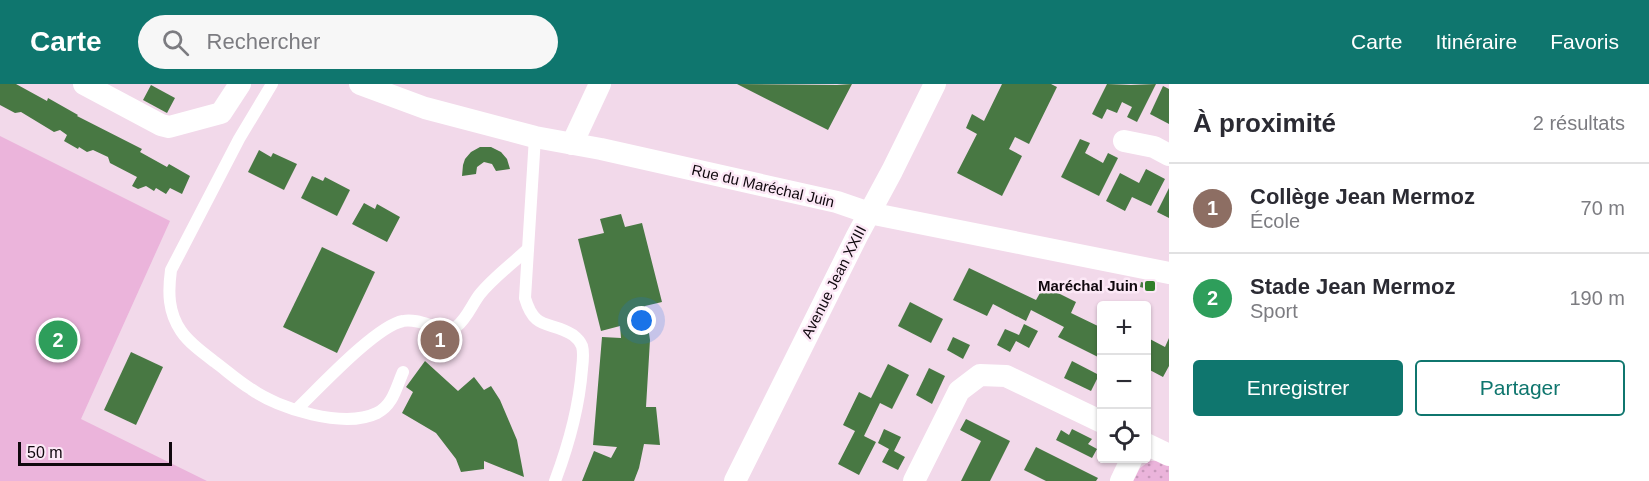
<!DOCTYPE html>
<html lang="fr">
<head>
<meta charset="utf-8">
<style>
  body { margin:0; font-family:Helvetica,sans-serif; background:#f7f7f7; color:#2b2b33 }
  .controls { position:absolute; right:18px; bottom:18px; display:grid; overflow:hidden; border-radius:6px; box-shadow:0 2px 4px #0004 }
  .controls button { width:54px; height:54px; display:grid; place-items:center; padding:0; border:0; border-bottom:2px solid #e1e1e2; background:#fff; color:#2b2b33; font:30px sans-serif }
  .scale { position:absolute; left:18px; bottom:15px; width:154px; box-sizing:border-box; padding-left:6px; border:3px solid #10080e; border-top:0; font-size:16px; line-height:21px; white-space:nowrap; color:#10080e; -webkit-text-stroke:4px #fce8f6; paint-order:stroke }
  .you { position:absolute; left:642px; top:237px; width:21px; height:21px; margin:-15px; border:4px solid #fff; border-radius:50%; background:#1a73e8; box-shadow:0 0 0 9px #1a73e833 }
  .badge { display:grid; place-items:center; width:39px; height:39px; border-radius:50%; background:#0f766e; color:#fff; font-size:20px; font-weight:700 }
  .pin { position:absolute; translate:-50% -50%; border:3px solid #fff; box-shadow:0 2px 6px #0006 }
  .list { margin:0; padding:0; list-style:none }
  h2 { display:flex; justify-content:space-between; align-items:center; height:78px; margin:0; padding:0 24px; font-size:26px }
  h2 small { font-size:20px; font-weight:400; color:#7c7c81 }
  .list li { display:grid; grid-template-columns:39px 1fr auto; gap:18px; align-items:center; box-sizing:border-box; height:90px; padding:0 24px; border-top:2px solid #e1e1e2 }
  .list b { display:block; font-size:22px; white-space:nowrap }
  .list p { margin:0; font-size:20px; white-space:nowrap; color:#7c7c81 }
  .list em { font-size:20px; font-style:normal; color:#7c7c81 }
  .actions { display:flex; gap:12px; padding:18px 24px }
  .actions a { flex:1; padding:14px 0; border:2px solid #0f766e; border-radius:6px; text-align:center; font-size:21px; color:#0f766e }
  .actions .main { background:#0f766e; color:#fff }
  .icon { flex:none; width:33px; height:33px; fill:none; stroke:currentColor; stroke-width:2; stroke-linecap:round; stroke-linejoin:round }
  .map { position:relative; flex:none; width:1169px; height:397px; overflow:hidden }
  header { display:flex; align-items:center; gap:36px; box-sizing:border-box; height:84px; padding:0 30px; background:#0f766e; color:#fff }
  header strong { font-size:28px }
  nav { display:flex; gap:33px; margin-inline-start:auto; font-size:21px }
  .search { width:420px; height:54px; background:#f7f7f7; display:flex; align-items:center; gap:15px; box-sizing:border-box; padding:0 21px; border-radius:33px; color:#7c7c81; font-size:22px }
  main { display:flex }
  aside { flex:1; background:#fff }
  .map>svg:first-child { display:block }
</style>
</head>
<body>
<header>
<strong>Carte</strong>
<div class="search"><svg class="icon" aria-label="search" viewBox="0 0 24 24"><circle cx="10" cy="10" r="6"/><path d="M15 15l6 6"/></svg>Rechercher</div>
<nav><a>Carte</a><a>Itinéraire</a><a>Favoris</a></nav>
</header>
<main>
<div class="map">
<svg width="1169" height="397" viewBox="0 0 1169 397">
  <defs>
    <pattern id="grass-dots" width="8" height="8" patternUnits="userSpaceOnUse" patternTransform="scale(1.5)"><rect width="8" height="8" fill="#ebb4db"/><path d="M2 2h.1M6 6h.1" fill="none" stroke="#c899bb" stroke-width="1.8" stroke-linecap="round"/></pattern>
  </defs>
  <rect width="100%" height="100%" fill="#f2d9ea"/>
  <path fill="url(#grass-dots)" d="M 1150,377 L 1161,377 L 1169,381 L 1169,397 L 1133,397 L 1140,384 Z"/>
  <path fill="#ebb4db" d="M 0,52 L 170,137 L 81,335 L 207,397 L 0,397 Z"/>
  <g fill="#487843">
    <path d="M 0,0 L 16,0 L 47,17 L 48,14 L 78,31 L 77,32 L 142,65 L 140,68 L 167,83 L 169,80 L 190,92 L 182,110 L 170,104 L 166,110 L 156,104 L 154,107 L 146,102 L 138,105 L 132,102 L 137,93 L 110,79 L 108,73 L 93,66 L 87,68 L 79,63 L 78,65 L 64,57 L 67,51 L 60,46 L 54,48 L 21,28 L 15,29 L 0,21 Z"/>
    <path d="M 737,0 L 837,1 L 852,0 L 828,46 Z"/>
    <path d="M 1002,0 L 1051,0 L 1057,3 L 1029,60 L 1015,53 L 1009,65 L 1022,72 L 1002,112 L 957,89 L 977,50 L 966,44 L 972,30 L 984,37 Z"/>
    <path d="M 1107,0 L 1131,1 L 1156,0 L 1137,38 L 1127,33 L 1132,23 L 1122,18 L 1117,29 L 1107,25 L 1102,35 L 1092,30 Z"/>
    <path d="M 151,1 L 175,14 L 167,29 L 143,16 Z"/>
    <path d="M 1163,2 L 1169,5 L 1169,40 L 1150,30 Z"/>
    <path d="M 1080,55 L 1090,59 L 1085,69 L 1103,79 L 1108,69 L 1118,74 L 1099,112 L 1061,93 Z"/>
    <path d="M 480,63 L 491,63 L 501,68 L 507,75 L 510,85 L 496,87 L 492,80 L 484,78 L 477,83 L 476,90 L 462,92 L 463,81 L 465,75 L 471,68 Z"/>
    <path d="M 259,66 L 271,73 L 273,69 L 297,80 L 284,106 L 248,88 Z"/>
    <path d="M 1146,85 L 1165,95 L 1151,122 L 1132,113 L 1125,127 L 1106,117 L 1120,89 L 1139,99 Z"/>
    <path d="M 312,92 L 323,97 L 325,93 L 350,106 L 337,132 L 301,114 Z"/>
    <path d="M 1169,104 L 1169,134 L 1157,128 Z"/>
    <path d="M 364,119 L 375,125 L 377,120 L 400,133 L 387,158 L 352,140 Z"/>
    <path d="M 621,130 L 625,143 L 642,139 L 662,218 L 645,222 L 650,256 L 646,323 L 656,323 L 660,361 L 644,360 L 639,384 L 634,397 L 582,397 L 594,367 L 611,374 L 617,363 L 593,361 L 602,253 L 621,254 L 620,242 L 601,247 L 578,155 L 604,149 L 600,135 Z"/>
    <path d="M 322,163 L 375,188 L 337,269 L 283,243 Z"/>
    <path d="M 969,184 L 1036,216 L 1044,202 L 1076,218 L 1071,229 L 1102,244 L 1102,275 L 1058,253 L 1064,243 L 1031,226 L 1026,237 L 993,220 L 987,232 L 953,216 Z"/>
    <path d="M 1141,198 L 1153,201 L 1152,206 L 1140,203 Z"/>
    <path d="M 910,218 L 943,235 L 931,259 L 898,242 Z"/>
    <path d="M 1024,240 L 1038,247 L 1029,264 L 1016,257 L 1010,268 L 997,261 L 1005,245 L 1019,251 Z"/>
    <path d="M 953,253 L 970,261 L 963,275 L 947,266 Z"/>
    <path d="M 1146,253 L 1165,263 L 1169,254 L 1169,282 L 1163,293 L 1146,284 Z"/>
    <path d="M 131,268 L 163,283 L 136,341 L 104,326 Z"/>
    <path d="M 425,277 L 458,307 L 474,293 L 484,306 L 491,302 L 500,316 L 517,356 L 524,393 L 484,377 L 484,385 L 461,388 L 456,375 L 436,349 L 402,329 L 413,308 L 406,303 Z"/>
    <path d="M 1072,277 L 1099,291 L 1091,307 L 1064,294 Z"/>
    <path d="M 888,280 L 909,291 L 892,325 L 880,319 L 864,352 L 876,358 L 859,391 L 838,380 L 855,347 L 843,341 L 859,308 L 871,314 Z"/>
    <path d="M 929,284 L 945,292 L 932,320 L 916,311 Z"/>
    <path d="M 966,335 L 1010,357 L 990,397 L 961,397 L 981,357 L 960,346 Z"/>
    <path d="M 884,345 L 901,353 L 894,367 L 905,373 L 898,386 L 882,378 L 889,365 L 878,359 Z"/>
    <path d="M 1072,345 L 1092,355 L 1088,360 L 1097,365 L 1092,374 L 1056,356 L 1061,346 L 1069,351 Z"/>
    <path d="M 1036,363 L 1098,394 L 1096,397 L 1046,397 L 1024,386 Z"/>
  </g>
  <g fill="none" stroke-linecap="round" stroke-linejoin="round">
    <g stroke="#fff" stroke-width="12">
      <path d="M 272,0 L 239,55 L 171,186 C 168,208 168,228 181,247 C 189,259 203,269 215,278 C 227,287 238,297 251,305 C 279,325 344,345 377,329 C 393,321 396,304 403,288"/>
      <path d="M 535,53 L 525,214 C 535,248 550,236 573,251 C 577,254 580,257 582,262 C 584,269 583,277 582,285 C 579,324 569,360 555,397"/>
      <path d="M 297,325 C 319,304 376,242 403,237 C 421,233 443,251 456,243 C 467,235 472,220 480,210 C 494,193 512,180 528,165"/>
    </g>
    <g stroke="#fff" stroke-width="22">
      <path d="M 84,0 L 161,41 L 169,43 L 221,29 L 240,0"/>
      <path d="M 360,0 L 425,24 L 535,53 L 601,65 L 837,118 L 869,129 L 1169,189"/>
      <path d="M 1124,57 L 1154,63 L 1169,71"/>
      <path d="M 572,60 L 600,0"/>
      <path d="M 1146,360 L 1169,371"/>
      <path d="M 735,397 L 857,152 L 892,87 L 935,0"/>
      <path d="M 914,397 L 959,307 L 980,291 L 1006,292 L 1102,338"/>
      <path d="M 1121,397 L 1132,374"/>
    </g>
  </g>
  <rect fill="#307f29" stroke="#fce8f6" stroke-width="2" x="1144" y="196" width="12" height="12" rx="3"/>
  <g text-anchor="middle" stroke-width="5" stroke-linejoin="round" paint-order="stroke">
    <g font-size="15" fill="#10080e" stroke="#fce8f6">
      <text transform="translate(763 102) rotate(13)" y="5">Rue du Maréchal Juin</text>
      <text transform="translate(834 198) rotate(-63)" y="5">Avenue Jean XXIII</text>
    </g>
    <g font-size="15" font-weight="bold" fill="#10080e" stroke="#fce8f6" text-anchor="end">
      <text x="1138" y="207">Maréchal Juin</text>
    </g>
  </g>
</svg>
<div class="controls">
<button>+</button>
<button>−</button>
<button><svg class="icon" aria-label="locate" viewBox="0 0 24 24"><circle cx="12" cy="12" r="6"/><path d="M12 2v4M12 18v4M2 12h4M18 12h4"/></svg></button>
</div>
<div class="scale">50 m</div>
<div class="you"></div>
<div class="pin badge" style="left:440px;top:256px;background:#8d6e63">1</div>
<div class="pin badge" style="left:58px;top:256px;background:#2e9e5b">2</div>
</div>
<aside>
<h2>À proximité<small>2 résultats</small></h2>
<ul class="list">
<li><span class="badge" style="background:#8d6e63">1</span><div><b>Collège Jean Mermoz</b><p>École</p></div><em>70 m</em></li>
<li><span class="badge" style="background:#2e9e5b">2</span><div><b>Stade Jean Mermoz</b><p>Sport</p></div><em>190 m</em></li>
</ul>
<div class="actions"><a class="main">Enregistrer</a><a>Partager</a></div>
</aside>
</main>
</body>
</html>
